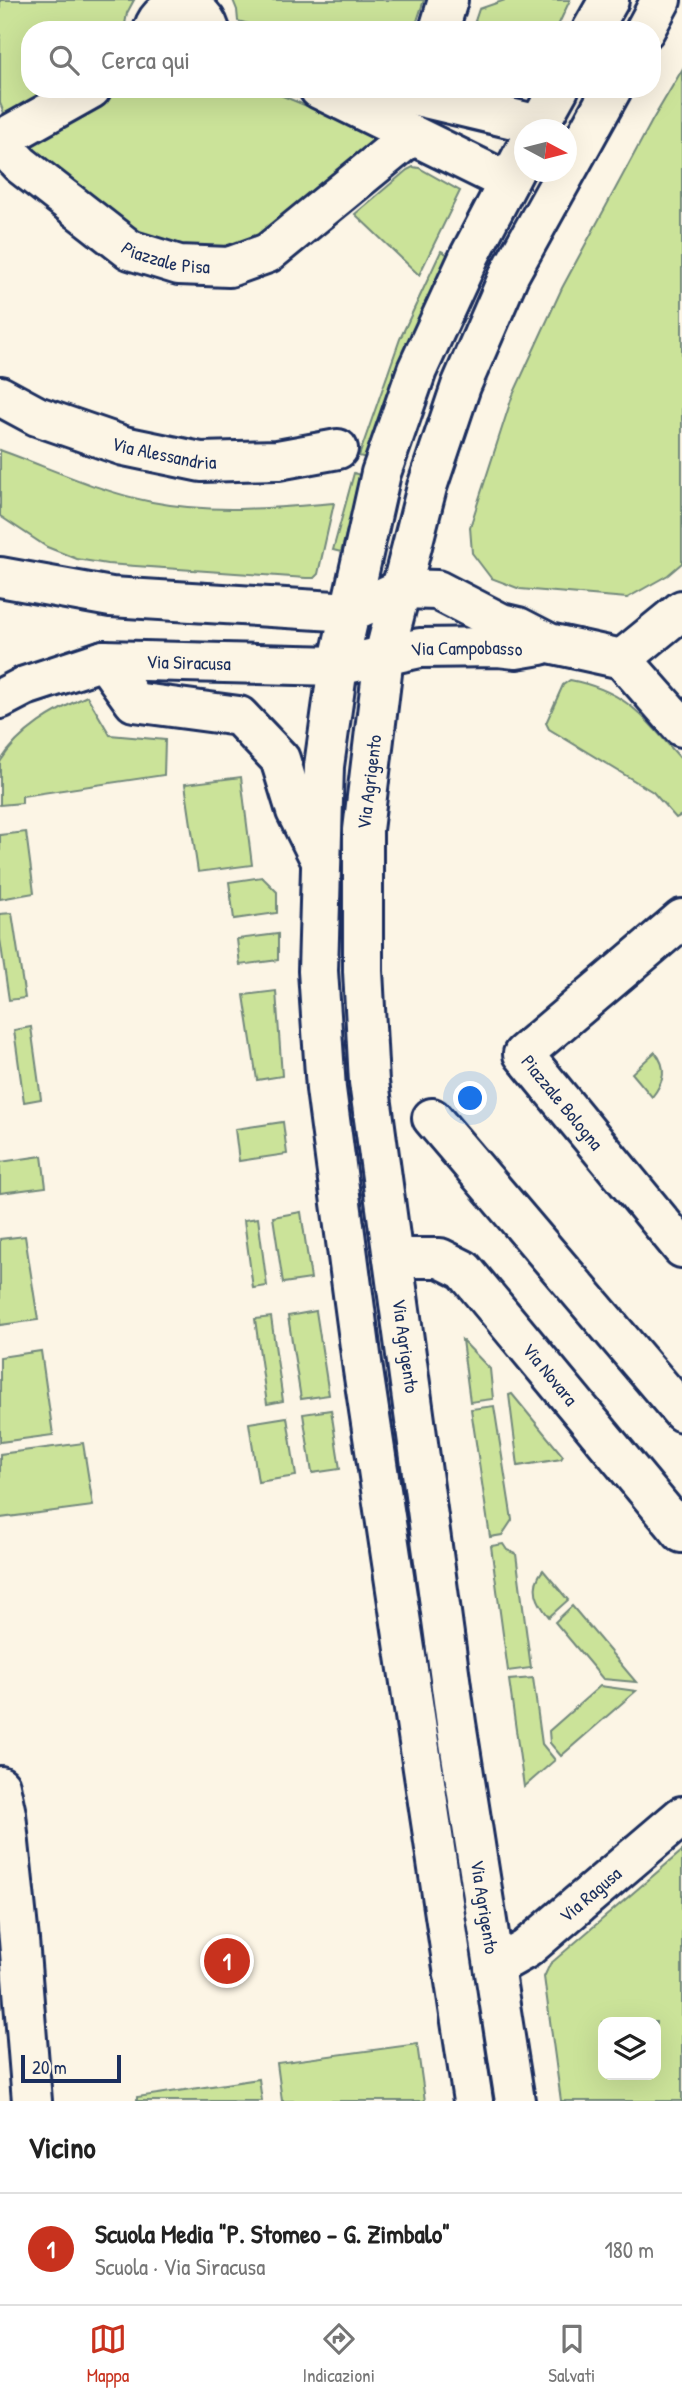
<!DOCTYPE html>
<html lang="it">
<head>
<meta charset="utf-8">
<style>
  body { margin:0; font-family:"Patrick Hand",sans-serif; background:#f6f6f6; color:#222 }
  .controls { position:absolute; right:21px; bottom:21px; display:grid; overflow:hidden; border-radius:14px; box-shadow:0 7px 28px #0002 }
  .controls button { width:63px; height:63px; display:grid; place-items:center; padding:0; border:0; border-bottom:2px solid #e0e0e0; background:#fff; color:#222; font:35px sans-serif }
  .compass { position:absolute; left:514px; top:119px; width:63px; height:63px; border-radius:50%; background:#fff; box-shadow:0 7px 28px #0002; rotate:97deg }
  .scale { position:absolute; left:21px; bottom:18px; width:100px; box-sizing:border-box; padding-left:7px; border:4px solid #1b2f5e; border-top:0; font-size:19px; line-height:24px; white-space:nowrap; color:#1b2f5e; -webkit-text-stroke:5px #fcf5e5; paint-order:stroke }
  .you { position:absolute; left:471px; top:1099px; width:24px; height:24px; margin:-18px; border:5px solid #fff; border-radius:50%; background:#1a73e8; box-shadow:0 0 0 10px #1a73e833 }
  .badge { display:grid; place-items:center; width:46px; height:46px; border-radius:50%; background:#c8321e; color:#fff; font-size:23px; font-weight:700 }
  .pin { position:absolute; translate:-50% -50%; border:4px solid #fff; box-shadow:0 2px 7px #0006 }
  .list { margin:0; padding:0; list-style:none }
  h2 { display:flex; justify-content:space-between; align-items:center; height:91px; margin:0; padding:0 28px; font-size:30px }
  h2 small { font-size:23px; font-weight:400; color:#767676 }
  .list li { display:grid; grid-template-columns:46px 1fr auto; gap:21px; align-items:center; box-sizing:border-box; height:112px; padding:0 28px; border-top:2px solid #e0e0e0 }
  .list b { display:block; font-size:26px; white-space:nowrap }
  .list p { margin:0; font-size:23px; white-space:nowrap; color:#767676 }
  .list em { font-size:23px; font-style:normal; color:#767676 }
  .icon { flex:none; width:38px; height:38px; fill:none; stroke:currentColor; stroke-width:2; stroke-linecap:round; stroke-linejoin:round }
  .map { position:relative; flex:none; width:682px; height:2101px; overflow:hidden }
  .search { position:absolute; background:#fff; box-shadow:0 7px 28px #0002; left:21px; right:21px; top:21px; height:77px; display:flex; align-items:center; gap:18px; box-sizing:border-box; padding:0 24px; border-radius:28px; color:#767676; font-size:26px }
  .sheet { height:203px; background:#fff }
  nav { display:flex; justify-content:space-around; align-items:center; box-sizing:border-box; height:98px; border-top:2px solid #e0e0e0; background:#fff; font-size:19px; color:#767676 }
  nav a { display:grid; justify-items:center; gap:4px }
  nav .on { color:#c8321e }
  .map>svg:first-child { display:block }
</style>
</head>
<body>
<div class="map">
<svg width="682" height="2101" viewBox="0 0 682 2101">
  <rect width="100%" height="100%" fill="#fcf5e5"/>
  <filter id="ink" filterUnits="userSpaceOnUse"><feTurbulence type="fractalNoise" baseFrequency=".0143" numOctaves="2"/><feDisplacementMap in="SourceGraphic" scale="14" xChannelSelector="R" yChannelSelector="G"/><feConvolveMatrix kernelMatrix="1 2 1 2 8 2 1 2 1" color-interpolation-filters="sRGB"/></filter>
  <g filter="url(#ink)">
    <g fill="#cbe399" stroke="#73897c" stroke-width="2" fill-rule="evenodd">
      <path d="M 0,0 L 134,0 L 127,13 L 124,30 L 30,30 L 30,89 L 56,89 L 6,118 L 0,103 Z"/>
      <path d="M 233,0 L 424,0 L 414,30 L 270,30 L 238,21 L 237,10 Z"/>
      <path d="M 505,0 L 570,0 L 556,30 L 472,30 L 479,9 Z"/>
      <path d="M 682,70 L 682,563 L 668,575 L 627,598 L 520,589 L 491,578 L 472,553 L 470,527 L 512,397 L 562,288 L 653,119 Z"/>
      <path d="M 116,89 L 266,89 L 386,139 L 255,243 L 217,254 L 153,243 L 19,147 Z"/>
      <path d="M 413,167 L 419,168 L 460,191 L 419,275 L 355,214 L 407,170 Z"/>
      <path d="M 441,251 L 449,255 L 413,334 L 367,458 L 359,456 L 400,339 Z"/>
      <path d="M 0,450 C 50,468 100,492 152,502 C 213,514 274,508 334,503 L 318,574 L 314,578 L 306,578 L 107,564 L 77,559 L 47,547 L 0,516 Z"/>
      <path d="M 354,473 L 362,476 L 341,552 L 333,550 Z"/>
      <path d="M 570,680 C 628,691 645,719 682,760 L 682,815 L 676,818 L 653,792 L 549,729 L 546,723 L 563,685 Z"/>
      <path d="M 87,696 L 110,735 L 165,740 L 164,775 L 22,796 L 22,803 L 0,805 L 0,762 C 20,730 54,711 87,696 Z"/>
      <path d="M 241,777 L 252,865 L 198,872 L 185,784 Z"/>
      <path d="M 26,832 L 34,893 L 0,899 L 0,835 Z"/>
      <path d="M 262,877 L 277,892 L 277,913 L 234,919 L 229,882 Z"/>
      <path d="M 12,913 L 25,998 L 9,1000 L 0,939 L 0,914 Z"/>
      <path d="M 278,934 L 278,960 L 240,965 L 237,939 Z"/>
      <path d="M 276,991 L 282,1076 L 257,1080 L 244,995 Z"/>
      <path d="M 31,1027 L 41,1099 L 24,1102 L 14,1030 Z"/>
      <path d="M 655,1052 C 668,1068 664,1082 652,1097 L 632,1073 Z"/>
      <path d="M 283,1122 L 287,1154 L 239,1161 L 235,1129 Z"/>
      <path d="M 42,1156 L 46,1187 L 0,1193 L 0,1162 Z"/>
      <path d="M 301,1212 L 311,1279 L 283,1283 L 273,1217 Z"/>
      <path d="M 258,1218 L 267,1286 L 253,1288 L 244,1220 Z"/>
      <path d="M 25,1236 L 38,1320 L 0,1325 L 0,1239 Z"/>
      <path d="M 316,1311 L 329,1395 L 301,1399 L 288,1316 Z"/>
      <path d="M 271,1317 L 283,1401 L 267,1404 L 255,1319 Z"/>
      <path d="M 462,1340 L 490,1369 L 493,1399 L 470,1402 Z"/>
      <path d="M 41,1351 L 53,1435 L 0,1442 L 0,1357 Z"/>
      <path d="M 512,1394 L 563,1456 L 561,1459 L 518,1466 L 509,1395 Z"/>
      <path d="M 494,1406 L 512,1520 L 502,1535 L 490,1537 L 471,1409 Z"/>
      <path d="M 331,1410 L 340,1469 L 312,1473 L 303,1414 Z"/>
      <path d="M 287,1417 L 296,1476 L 258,1482 L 249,1423 Z"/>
      <path d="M 83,1443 L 93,1506 L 0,1518 L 0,1454 Z"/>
      <path d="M 503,1544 L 507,1550 L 516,1554 L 531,1668 L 508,1671 L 491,1546 Z"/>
      <path d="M 543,1570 L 568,1600 L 549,1617 C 537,1602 529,1587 543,1570 Z"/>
      <path d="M 572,1606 L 636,1682 L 603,1679 L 555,1622 Z"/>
      <path d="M 533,1678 L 542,1744 L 555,1760 L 524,1787 L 509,1680 Z"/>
      <path d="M 600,1686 L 636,1691 L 561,1756 L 550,1743 L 549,1731 Z"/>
      <path d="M 682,1851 L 682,2101 L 561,2101 L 544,1977 L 550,1964 ZM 656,2022 L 656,2075 L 603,2075 L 603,2022 Z"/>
      <path d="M 417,2044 L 425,2101 L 282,2101 L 277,2063 Z"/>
      <path d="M 259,2079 L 262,2101 L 137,2101 L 137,2097 Z"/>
    </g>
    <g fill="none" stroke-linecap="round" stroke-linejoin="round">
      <defs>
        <g id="minor">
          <path d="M 153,30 C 162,0 201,0 210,30"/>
          <path d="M 439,30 L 448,0"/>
          <path d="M 592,30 L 609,0"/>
          <path d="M 645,30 L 661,0"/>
          <path d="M 319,89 L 508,182"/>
          <path d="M 387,89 L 539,125"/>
          <path d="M 536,130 L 559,89"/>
          <path d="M 0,140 L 91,89"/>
          <path id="s1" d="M 0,143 L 21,165 L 130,250 L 179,265 L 229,267 L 268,253 L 412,135"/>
          <path id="s2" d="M 0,396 L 37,416 L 124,446 L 201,462 L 278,460 L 338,449"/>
          <path d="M 0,577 L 111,597 L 351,612 L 401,589 L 437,590 L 501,623 L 518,627 L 549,643 L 622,659 L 682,610"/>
          <path d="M 622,659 L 682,727"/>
          <path d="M 104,660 L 134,702 L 239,716 L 280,759 L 296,811 L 319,857"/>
          <path id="s3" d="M 0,699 L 25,686 L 104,660 L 338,666 L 420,648 L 498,647 L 516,649 L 540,645"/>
          <path id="s4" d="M 682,919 L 523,1054 L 682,1248"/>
          <path d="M 432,1118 L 682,1412"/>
          <path id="s5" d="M 394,1258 L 440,1258 L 464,1270 L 682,1533"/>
          <path d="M 0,1786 L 6,1814 L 19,1940 L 32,2101"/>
          <path id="s6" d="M 494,1967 L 526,1949 L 682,1816"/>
          <path d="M 473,2101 L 363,1370 L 326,1089 L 318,971 L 324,766 L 338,666 L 381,473 L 417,370 L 470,255 L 524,152"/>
          <path id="s7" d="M 515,2101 L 456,1723 L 369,1082 L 363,971 L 363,830 L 384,656 L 427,487 L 461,386 L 510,273 L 612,89"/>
        </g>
      </defs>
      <use href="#minor" stroke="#1b2f5e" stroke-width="44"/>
      <use href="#minor" stroke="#fcf5e5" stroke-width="38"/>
    </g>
  </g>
  <g text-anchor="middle" stroke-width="6" stroke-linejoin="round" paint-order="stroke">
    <g font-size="19" fill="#1b2f5e" stroke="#fcf5e5">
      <text dy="7" stroke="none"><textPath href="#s1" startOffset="206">Piazzale Pisa</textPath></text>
      <text dy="7" stroke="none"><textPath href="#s2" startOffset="175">Via Alessandria</textPath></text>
      <text dy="7" stroke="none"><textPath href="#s3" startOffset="476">Via Campobasso</textPath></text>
      <text dy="7" stroke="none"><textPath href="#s3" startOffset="196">Via Siracusa</textPath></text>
      <text dy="7" stroke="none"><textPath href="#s7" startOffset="1330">Via Agrigento</textPath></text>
      <text dy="7" stroke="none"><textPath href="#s4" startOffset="271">Piazzale Bologna</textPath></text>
      <text transform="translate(406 1346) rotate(82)" y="7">Via Agrigento</text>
      <text dy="7" stroke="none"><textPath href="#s5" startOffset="208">Via Novara</textPath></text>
      <text dy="7" stroke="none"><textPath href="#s6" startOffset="121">Via Ragusa</textPath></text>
      <text transform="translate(485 1907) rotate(81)" y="7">Via Agrigento</text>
    </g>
  </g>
</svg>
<div class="controls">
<button><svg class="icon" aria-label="layers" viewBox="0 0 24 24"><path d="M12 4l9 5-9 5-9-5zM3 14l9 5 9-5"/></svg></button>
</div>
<svg class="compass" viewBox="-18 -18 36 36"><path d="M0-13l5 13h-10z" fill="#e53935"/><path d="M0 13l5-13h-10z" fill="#767676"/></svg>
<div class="scale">20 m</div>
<div class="you"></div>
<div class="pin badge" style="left:227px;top:1961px">1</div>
<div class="search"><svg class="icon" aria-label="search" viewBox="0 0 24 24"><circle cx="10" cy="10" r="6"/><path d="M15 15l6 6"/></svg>Cerca qui</div>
</div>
<section class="sheet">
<h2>Vicino<small></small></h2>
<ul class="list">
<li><span class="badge">1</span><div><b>Scuola Media &quot;P. Stomeo - G. Zimbalo&quot;</b><p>Scuola · Via Siracusa</p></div><em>180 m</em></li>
</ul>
</section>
<nav>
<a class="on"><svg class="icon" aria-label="map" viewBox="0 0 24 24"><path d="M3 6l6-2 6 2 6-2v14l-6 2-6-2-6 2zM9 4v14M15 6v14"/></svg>Mappa</a>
<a><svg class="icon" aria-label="directions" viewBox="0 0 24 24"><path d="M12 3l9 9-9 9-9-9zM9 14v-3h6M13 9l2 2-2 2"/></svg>Indicazioni</a>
<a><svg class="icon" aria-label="saved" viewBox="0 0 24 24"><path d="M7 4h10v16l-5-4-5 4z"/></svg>Salvati</a>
</nav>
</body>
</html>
